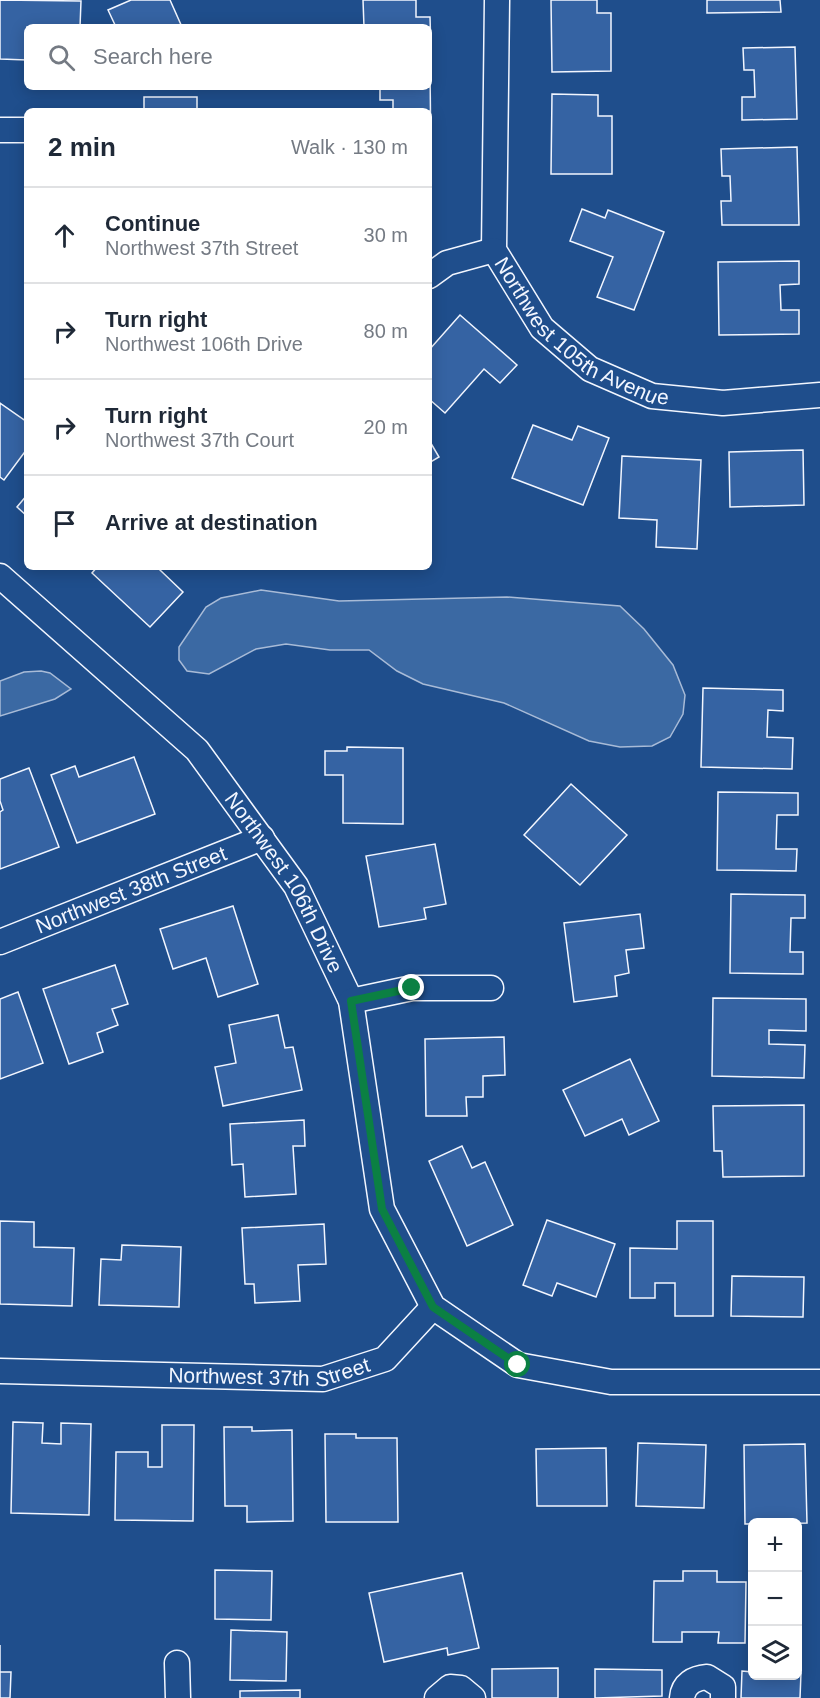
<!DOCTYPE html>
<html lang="en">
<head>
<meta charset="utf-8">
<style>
  body { margin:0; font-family:Helvetica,sans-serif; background:#f2f2f3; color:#1f2937 }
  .controls { position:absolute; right:18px; bottom:18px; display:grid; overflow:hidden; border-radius:9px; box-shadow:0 3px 15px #0003 }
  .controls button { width:54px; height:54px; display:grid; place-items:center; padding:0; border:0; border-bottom:2px solid #e0e1e3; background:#fff; color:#1f2937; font:30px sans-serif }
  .stop { position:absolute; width:18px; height:18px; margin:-14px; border:4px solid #0b8043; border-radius:50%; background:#fff }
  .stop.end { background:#0b8043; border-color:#fff; box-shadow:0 2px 6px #0008 }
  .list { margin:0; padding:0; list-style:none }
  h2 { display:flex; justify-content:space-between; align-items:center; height:78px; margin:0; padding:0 24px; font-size:26px }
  h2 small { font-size:20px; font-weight:400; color:#747a83 }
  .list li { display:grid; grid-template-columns:39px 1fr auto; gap:18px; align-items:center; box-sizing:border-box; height:96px; padding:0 24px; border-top:2px solid #e0e1e3 }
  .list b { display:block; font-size:22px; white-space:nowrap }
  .list p { margin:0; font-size:20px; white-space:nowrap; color:#747a83 }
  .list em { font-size:20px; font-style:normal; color:#747a83 }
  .icon { flex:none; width:33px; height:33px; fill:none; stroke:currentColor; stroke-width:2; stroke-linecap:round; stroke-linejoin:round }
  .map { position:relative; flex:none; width:820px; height:1698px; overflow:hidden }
  .search { position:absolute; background:#fff; box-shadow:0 3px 15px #0003; left:24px; top:24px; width:408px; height:66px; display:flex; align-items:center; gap:15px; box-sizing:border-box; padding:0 21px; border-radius:9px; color:#747a83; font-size:22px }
  .panel { position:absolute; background:#fff; box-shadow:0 3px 15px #0003; left:24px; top:108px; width:408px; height:462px; border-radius:9px }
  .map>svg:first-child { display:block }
</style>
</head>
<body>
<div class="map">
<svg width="820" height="1698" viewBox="0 0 820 1698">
  <rect width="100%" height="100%" fill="#1f4e8c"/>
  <g fill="#3b69a3" stroke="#a8bbd7" stroke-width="1.5">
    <path d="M 261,590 L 339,601 L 507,597 L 620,606 L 644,629 L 673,665 L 685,695 L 683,714 L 670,737 L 652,746 L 620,747 L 589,741 L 504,703 L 423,684 L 397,671 L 369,650 L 330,650 L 286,644 L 256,649 L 209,674 L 187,671 L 179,660 L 179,647 L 206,607 L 221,598 Z"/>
    <path d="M 41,671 L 50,673 L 71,689 L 55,699 L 0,716 L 0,681 L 24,672 Z"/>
  </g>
  <g fill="#3563a3" stroke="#f2f6ff" stroke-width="1.5">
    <path d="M 0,0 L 81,1 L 80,27 L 27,27 L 27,60 L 0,59 Z"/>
    <path d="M 131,0 L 170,0 L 182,27 L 116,27 L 108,10 Z"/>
    <path d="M 363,0 L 416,0 L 416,17 L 430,17 L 431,49 L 429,27 L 364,27 Z"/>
    <path d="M 551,0 L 597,0 L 597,13 L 611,13 L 611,71 L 552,72 Z"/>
    <path d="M 707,0 L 780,0 L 781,12 L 707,13 Z"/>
    <path d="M 795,47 L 797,119 L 742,120 L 742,97 L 755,97 L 754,70 L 744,70 L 743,48 Z"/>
    <path d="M 429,68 L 430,68 L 431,164 L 429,111 L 393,111 L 393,100 L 380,100 L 380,87 L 429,87 Z"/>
    <path d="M 552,94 L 598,95 L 598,116 L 612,116 L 612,174 L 551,174 Z"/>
    <rect x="144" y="97" width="53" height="14"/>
    <path d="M 797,147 L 799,225 L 722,225 L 721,201 L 731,201 L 730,176 L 722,176 L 721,149 Z"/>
    <path d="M 582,209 L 605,218 L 608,210 L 664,232 L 634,310 L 597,297 L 613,257 L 570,241 Z"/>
    <path d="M 799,261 L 799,284 L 780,285 L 781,310 L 799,310 L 799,334 L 719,335 L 718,262 Z"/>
    <path d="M 460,315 L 517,365 L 500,383 L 484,369 L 445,413 L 429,399 L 429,350 Z"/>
    <path d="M 0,403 L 27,422 L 27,449 L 4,480 L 0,477 Z"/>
    <path d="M 533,425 L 572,440 L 578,426 L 609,438 L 583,505 L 512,478 Z"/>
    <path d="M 429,440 L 439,457 L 429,463 Z"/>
    <path d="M 803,450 L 804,505 L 730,507 L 729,452 Z"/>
    <path d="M 622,456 L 701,460 L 697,549 L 656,547 L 657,520 L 619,518 Z"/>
    <path d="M 27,495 L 27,516 L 17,507 Z"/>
    <path d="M 97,567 L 163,567 L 160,570 L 183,592 L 150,627 L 92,573 Z"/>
    <path d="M 703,688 L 783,690 L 783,711 L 768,710 L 767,737 L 793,738 L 792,769 L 701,767 Z"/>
    <path d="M 347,747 L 403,748 L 403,824 L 343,823 L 343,775 L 325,775 L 325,751 L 347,751 Z"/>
    <path d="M 134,757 L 155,814 L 77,843 L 51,775 L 75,766 L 79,777 Z"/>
    <path d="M 29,768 L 59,847 L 0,869 L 0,812 L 3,810 L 0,801 L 0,779 Z"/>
    <path d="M 571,784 L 627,835 L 580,885 L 524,835 Z"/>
    <path d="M 718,792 L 798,793 L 798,815 L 777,815 L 776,849 L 797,849 L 796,871 L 717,870 Z"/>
    <path d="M 435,844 L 446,904 L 424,908 L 426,919 L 379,927 L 366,856 Z"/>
    <path d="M 731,894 L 805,895 L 805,918 L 791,918 L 790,952 L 803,952 L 803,974 L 730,973 Z"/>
    <path d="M 233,906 L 258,984 L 218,997 L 206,958 L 173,969 L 160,929 Z"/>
    <path d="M 640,914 L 644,948 L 626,950 L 629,973 L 615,976 L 617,996 L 574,1002 L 564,923 Z"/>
    <path d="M 115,965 L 128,1004 L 112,1009 L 118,1025 L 97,1033 L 103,1052 L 69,1064 L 43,989 Z"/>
    <path d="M 18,992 L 43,1063 L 0,1079 L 0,999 Z"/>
    <path d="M 713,998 L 806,999 L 806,1031 L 769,1030 L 769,1044 L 805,1045 L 804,1078 L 712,1076 Z"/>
    <path d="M 278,1015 L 285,1048 L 293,1047 L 302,1090 L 223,1106 L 215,1067 L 236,1063 L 229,1025 Z"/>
    <path d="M 504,1037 L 505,1075 L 483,1076 L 483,1097 L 466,1097 L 467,1116 L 426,1116 L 425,1039 Z"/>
    <path d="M 630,1059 L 659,1121 L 629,1135 L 622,1119 L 585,1136 L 563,1090 Z"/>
    <path d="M 804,1105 L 804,1176 L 723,1177 L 722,1151 L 714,1151 L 713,1106 Z"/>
    <path d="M 304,1120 L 305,1146 L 293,1146 L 296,1194 L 245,1197 L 243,1164 L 232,1165 L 230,1124 Z"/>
    <path d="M 462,1146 L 472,1168 L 485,1162 L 513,1225 L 467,1246 L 429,1161 Z"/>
    <path d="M 547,1220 L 615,1244 L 596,1297 L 557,1283 L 552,1296 L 523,1285 Z"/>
    <path d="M 0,1221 L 34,1222 L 34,1247 L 74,1248 L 72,1306 L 0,1304 Z"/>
    <path d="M 677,1221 L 713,1221 L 713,1316 L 675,1316 L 675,1283 L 655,1283 L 655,1298 L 630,1298 L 630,1248 L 677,1249 Z"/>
    <path d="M 324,1224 L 326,1264 L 298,1265 L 300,1301 L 255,1303 L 254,1284 L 245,1284 L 242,1228 Z"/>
    <path d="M 122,1245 L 181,1247 L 179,1307 L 99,1305 L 101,1259 L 121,1260 Z"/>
    <path d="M 732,1276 L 804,1277 L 803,1317 L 731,1316 Z"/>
    <path d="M 13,1422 L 43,1423 L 42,1443 L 61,1444 L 61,1423 L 91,1424 L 89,1515 L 11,1513 Z"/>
    <path d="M 162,1425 L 194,1425 L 193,1521 L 115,1520 L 116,1452 L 148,1452 L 148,1467 L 162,1467 Z"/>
    <path d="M 224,1427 L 252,1427 L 252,1431 L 292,1430 L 293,1521 L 247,1522 L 247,1506 L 225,1506 Z"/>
    <path d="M 325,1434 L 356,1434 L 356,1438 L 397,1438 L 398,1522 L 326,1522 Z"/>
    <path d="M 638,1443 L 706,1445 L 704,1508 L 636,1506 Z"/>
    <path d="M 805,1444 L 807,1523 L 745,1524 L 744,1445 Z"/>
    <path d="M 606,1448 L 607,1506 L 537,1506 L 536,1449 Z"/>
    <path d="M 215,1570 L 272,1571 L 271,1620 L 215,1619 Z"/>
    <path d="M 683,1571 L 717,1571 L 717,1582 L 746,1582 L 745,1643 L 718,1643 L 719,1632 L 682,1632 L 682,1642 L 653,1642 L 654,1581 L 683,1581 Z"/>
    <path d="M 462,1573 L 479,1648 L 448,1655 L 447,1648 L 384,1662 L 369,1593 Z"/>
    <path d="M 231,1630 L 287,1632 L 286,1681 L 230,1680 Z"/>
    <path d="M 0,1645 L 0,1672 L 11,1672 L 10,1698 L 0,1698 Z"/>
    <path d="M 558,1668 L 558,1698 L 492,1698 L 492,1669 Z"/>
    <path d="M 595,1669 L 662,1670 L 662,1696 L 595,1698 Z"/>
    <path d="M 742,1671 L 752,1672 L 752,1676 L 798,1676 L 798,1673 L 801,1673 L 800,1698 L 741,1698 Z"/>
    <path d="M 300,1690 L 300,1698 L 240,1698 L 240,1691 Z"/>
  </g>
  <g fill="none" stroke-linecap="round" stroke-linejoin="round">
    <defs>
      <g id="minor">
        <path id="s1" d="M 497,0 L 494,250 L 542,328 L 590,369 L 652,396 L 723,403 L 820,395"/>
        <path d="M 0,130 L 27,130"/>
        <path d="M 429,276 L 447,263 L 494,250"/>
        <path id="s2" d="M 0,576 L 197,750 L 296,886 L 351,1001 L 382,1209 L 433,1307 L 518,1365 L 611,1382 L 820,1382"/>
        <path id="s3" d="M 0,942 L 262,838"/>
        <path d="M 351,1001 L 412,988 L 491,988"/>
        <path id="s4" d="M 0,1371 L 323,1379 L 385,1359 L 433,1307"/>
        <path d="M 177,1663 L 178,1698"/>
        <path d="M 437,1698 L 450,1687 L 461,1688 L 473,1698"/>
        <path d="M 682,1698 C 683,1684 694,1678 707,1677 L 723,1687 L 723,1698"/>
      </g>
    </defs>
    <use href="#minor" stroke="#f2f6ff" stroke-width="27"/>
    <use href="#minor" stroke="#1f4e8c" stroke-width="24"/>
  </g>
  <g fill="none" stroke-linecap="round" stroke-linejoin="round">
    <path stroke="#0b8043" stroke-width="8" d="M 412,988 L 351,1001 L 382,1209 L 433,1307 L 518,1365"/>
  </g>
  <g text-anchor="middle" stroke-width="4.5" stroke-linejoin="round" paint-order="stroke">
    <g font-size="21" fill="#f2f6ff" stroke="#1f4e8c">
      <text dy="7" stroke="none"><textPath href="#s1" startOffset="375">Northwest 105th Avenue</textPath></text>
      <text dy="7" stroke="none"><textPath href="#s2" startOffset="422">Northwest 106th Drive</textPath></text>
      <text dy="7" stroke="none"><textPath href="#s3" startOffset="141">Northwest 38th Street</textPath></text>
      <text dy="7" stroke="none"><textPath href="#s4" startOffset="270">Northwest 37th Street</textPath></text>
    </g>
  </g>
</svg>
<div class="controls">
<button>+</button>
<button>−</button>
<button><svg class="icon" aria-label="layers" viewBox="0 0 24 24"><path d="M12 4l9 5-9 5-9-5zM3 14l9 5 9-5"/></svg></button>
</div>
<div class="stop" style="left:518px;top:1365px"></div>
<div class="stop end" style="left:412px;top:988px"></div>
<div class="search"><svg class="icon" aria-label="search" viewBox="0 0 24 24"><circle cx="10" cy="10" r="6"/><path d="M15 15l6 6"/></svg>Search here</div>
<section class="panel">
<h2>2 min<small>Walk · 130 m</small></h2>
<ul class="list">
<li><svg class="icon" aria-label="ahead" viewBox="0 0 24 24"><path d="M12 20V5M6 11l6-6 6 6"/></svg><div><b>Continue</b><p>Northwest 37th Street</p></div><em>30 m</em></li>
<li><svg class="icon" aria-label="right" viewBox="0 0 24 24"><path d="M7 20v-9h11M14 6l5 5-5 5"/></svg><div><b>Turn right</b><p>Northwest 106th Drive</p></div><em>80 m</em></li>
<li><svg class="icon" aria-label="right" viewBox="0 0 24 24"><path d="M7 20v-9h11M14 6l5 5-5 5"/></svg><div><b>Turn right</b><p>Northwest 37th Court</p></div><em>20 m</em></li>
<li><svg class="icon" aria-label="arrive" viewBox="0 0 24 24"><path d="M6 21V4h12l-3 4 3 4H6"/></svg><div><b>Arrive at destination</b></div></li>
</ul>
</section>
</div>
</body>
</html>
